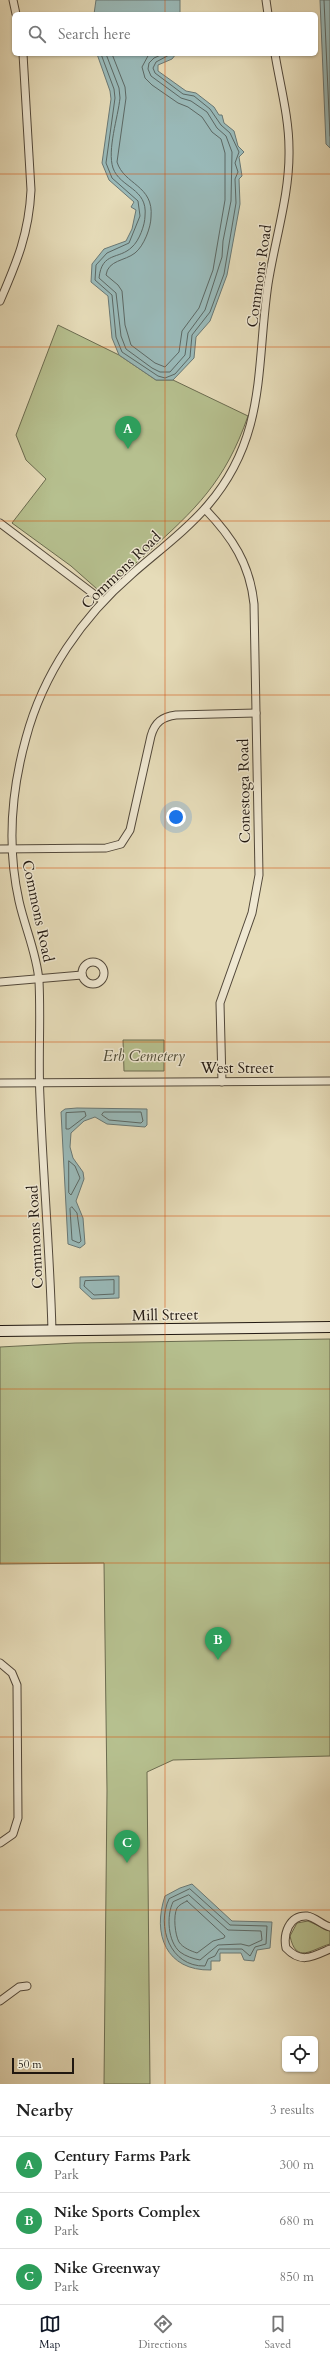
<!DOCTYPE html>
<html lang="en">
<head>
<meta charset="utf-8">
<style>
  body { margin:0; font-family:Cardo,serif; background:#f2f2f2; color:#222 }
  .controls { position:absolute; right:12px; bottom:12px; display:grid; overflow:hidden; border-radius:6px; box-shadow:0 1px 3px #0004 }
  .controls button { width:36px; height:36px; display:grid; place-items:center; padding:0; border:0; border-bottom:1px solid #e0e0e0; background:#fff; color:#222; font:20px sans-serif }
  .scale { position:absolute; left:12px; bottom:10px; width:62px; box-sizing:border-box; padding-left:4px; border:2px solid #201710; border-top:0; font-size:11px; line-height:14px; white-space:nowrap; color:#201710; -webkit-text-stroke:3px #efe8d2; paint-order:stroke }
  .you { position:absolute; left:176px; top:817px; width:14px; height:14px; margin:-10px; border:3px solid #fff; border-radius:50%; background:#1a73e8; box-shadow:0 0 0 6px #1a73e833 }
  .badge { display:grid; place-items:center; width:26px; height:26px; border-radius:50%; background:#111827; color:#fff; font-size:13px; font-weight:700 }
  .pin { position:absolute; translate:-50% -33px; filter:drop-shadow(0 1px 2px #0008) }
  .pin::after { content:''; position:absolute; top:21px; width:14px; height:12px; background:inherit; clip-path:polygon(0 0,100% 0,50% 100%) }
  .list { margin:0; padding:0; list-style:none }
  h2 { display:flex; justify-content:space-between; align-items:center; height:52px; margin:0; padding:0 16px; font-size:17px }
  h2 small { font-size:13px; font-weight:400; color:#767676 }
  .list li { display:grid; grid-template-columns:26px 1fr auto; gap:12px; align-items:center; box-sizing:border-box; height:56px; padding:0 16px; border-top:1px solid #e0e0e0 }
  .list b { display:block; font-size:15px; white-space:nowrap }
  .list p { margin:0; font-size:13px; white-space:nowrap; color:#767676 }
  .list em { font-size:13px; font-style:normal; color:#767676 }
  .icon { flex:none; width:22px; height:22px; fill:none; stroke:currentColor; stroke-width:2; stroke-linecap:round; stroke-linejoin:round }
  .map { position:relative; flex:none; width:330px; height:2084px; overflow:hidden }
  .search { position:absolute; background:#fff; box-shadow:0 1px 3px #0004; left:12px; right:12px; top:12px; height:44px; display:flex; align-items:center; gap:10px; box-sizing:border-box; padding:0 14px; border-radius:6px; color:#767676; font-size:15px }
  .sheet { height:220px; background:#fff }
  nav { display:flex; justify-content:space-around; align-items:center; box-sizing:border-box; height:56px; border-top:1px solid #e0e0e0; background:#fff; font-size:11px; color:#767676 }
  nav a { display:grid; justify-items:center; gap:2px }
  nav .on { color:#111827 }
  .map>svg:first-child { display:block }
</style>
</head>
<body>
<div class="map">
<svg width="330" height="2084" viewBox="0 0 330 2084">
  <rect width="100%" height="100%" fill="#e6dcb9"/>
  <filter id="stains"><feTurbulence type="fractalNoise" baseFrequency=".005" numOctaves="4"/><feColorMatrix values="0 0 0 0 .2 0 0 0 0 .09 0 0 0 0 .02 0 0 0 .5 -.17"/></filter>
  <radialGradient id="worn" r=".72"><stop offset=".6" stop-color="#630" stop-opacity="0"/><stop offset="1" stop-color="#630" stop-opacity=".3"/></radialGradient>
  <g fill="#b6c08f" stroke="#6b6c50">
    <path d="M 58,325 L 119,355 L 156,380 L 173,380 L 248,416 C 225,482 196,509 146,554 C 132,566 119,581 104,590 L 97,589 L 71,566 L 12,523 L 46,479 L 26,460 L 16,435 Z"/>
    <path d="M 123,1040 L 164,1040 L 164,1071 L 124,1071 Z"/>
    <path d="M 330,1339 L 330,1756 L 173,1760 L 147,1772 L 150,2084 L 104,2084 L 107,1791 L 104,1563 L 0,1564 L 0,1347 L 75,1343 Z"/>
    <path d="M 308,1921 L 330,1931 L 330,1944 C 312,1949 296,1965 290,1936 L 297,1923 Z"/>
  </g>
  <g fill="#99b9b8" stroke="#697875">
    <path d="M 96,0 L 180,0 L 180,14 L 94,14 Z"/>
    <path d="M 320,0 L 330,0 L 330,148 L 326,144 Z"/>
    <path d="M 97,54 L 176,54 L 172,59 L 158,65 L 158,71 L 186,91 L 196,93 L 214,107 L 219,115 L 222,115 L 224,123 L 234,131 L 238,146 L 244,152 L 239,157 L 242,176 L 239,179 L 240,204 L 227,275 L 210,321 L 196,337 L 194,358 L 173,380 L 156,380 L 119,355 L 112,338 L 108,296 L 91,282 L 92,264 L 104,249 L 126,241 L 132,229 L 136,210 L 131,207 L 134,202 L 109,180 L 102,163 L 111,99 L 110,91 Z"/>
    <path d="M 77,1108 L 147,1109 L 147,1125 L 145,1127 L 107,1124 L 95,1117 L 84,1121 L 71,1133 L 70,1147 L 73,1158 L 83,1172 L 84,1179 L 76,1201 L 83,1218 L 85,1244 L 80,1248 L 68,1244 L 61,1112 L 65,1109 Z"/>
    <path d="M 119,1276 L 119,1298 L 92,1299 L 80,1288 L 80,1277 Z"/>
    <path d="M 192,1884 L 232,1921 L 272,1922 L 270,1948 L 257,1950 L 254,1961 L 244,1960 L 241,1953 L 220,1953 L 220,1961 L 211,1961 L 211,1970 C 166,1971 152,1934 165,1896 L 180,1888 Z"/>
  </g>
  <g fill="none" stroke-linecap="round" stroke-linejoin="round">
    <g stroke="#5c6864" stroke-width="1">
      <path d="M 324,0 L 330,136"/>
      <path d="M 101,54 L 114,89 L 115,98 L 106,163 L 112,178 L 138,201 L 140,216 L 129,243 L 107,253 L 96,265 L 95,280 L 112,295 L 116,337 L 122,352 L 158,376 L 165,378 L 175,374 L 190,357 L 192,335 L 210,312 L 224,274 L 236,203 L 235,179 L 238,172 L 235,163 L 239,152 L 230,133 L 221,125 L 210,109 L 194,96 L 183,94 L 155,73 L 153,68 L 156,62 L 171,54"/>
      <path d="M 106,54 L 119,88 L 120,98 C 118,117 107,150 113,168 C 120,188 148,188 145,216 C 145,225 139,241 132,247 C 119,260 102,251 99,278 L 116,293 L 121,336 L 126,349 L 152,368 L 160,372 L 170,372 L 185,355 L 188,333 L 205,310 L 222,257 L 223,241 L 231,201 L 232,152 L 226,136 L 217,128 L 207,112 L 191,101 L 181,98 L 151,76 L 148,69 L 149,63 L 154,58 L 163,54"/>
      <path d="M 112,54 L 125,87 L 126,98 L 117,162 C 124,185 154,185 151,217 C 151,227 144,246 135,253 C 125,261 108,260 106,275 L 118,285 L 122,291 L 125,325 L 131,345 L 155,363 L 165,367 L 179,352 L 182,331 L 199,308 L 213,270 L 225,200 L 225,153 L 221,139 L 212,132 L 202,117 L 188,107 L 178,103 L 152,85 L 145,78 L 142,67 L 149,54"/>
      <path d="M 85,1112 L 86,1116 L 69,1129 L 66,1129 L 66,1113 Z"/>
      <path d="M 104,1112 L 141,1112 L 143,1121 L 141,1123 L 109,1120 L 102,1115 Z"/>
      <path d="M 69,1161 L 75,1166 L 80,1178 L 71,1195 L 69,1193 Z"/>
      <path d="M 72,1207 L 77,1213 L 81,1241 L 79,1243 L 72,1240 L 70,1209 Z"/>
      <path d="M 114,1280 L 114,1294 L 94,1295 L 84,1286 L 85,1281 Z"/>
      <path d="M 190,1889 L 230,1925 L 267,1926 L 266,1944 L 255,1947 L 250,1956 L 242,1949 L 219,1949 L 215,1956 L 208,1959 L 205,1966 C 170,1967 156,1926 169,1899 Z"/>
      <path d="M 189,1895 L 228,1930 L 261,1931 L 262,1940 L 249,1946 L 241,1944 L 218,1945 L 200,1960 C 194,1959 185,1956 180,1952 C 168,1942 166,1916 173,1902 Z"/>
      <path d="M 187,1901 L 225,1936 L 224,1938 L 213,1941 L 197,1953 C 191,1951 183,1948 179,1942 C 175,1935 173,1916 177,1908 C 179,1905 183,1903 187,1901 Z"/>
    </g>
    <defs>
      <g id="street">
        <path d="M 13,0 L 16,14"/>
        <path d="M 266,0 L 268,14"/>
        <path d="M 0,301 C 17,262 29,233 31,190 L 23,54"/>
        <path d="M 205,509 C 232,537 250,564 254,604 L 259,875 L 252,913 L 220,1003 L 222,1082"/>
        <path d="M 0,523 L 103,601"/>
        <path d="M 0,849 L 106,848 L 121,844 L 130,830 L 151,736 C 155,722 162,717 176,715 L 256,713"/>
        <circle cx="93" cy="973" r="11"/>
        <path d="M 0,982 L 82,975"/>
        <path d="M 0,1083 L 330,1081"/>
        <path d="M 52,1331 C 50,1253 43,1175 40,1098 C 38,1059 41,1020 39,981 C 37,954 25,928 19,901 C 7,847 11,792 26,738 C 43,674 82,617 132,574 C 157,552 187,530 208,505 C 267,436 256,367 268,284 C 275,239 290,194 289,149 C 289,117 280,85 275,54"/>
        <path d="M 0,1663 L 12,1673 L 17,1685 L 18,1818 L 13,1834 L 0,1843"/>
        <path d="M 330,1927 C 322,1925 315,1917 307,1916 C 289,1915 283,1934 286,1948 C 301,1964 312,1957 330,1949"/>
        <path d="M 0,2001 L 19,1987 L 27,1986"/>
      </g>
      <path id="secondary" d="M 0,1331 L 330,1327"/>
    </defs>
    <use href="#street" stroke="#52483a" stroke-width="9"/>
    <use href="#secondary" stroke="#201710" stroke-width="12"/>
    <use href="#street" stroke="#efe8d2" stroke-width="7"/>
    <use href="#secondary" stroke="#efe8d2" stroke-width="10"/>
  </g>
  <path fill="none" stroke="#d4520c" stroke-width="1" stroke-opacity="0.55" d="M 165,0 L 165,14M 165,54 L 165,2084M 0,174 L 330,174M 0,347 L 330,347M 0,521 L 330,521M 0,695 L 330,695M 0,868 L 330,868M 0,1042 L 330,1042M 0,1216 L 330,1216M 0,1389 L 330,1389M 0,1563 L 330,1563M 0,1737 L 330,1737M 0,1910 L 330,1910"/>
  <g text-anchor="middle" stroke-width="3" stroke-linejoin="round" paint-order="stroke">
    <g font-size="15" fill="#201710" stroke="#efe8d2">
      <text transform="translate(259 276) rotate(-82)" y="5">Commons Road</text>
      <text transform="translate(121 570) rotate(-44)" y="5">Commons Road</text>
      <text transform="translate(244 791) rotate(-91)" y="5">Conestoga Road</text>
      <text transform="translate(38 911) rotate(78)" y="5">Commons Road</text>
      <text x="237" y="1073">West Street</text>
      <text transform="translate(35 1237) rotate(-93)" y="5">Commons Road</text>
      <text transform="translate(165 1315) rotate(-1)" y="5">Mill Street</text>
    </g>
    <g font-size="15" font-style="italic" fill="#4d4a36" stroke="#efe8d2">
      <text x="144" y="1061">Erb Cemetery</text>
    </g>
  </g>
  <rect width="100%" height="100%" filter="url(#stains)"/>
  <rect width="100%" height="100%" fill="url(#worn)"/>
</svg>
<div class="controls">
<button><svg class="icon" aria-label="locate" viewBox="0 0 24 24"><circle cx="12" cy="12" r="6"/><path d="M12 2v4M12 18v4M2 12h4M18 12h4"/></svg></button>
</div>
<div class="scale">50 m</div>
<div class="you"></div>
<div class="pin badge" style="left:128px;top:449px;background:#2e9e5b">A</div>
<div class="pin badge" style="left:218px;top:1660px;background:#2e9e5b">B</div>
<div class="pin badge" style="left:127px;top:1863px;background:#2e9e5b">C</div>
<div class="search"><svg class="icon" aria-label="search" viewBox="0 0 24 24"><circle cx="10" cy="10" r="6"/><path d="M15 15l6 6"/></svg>Search here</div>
</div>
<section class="sheet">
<h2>Nearby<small>3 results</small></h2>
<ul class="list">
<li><span class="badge" style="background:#2e9e5b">A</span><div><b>Century Farms Park</b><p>Park</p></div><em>300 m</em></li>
<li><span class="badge" style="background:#2e9e5b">B</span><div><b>Nike Sports Complex</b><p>Park</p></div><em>680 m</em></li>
<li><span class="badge" style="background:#2e9e5b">C</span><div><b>Nike Greenway</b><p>Park</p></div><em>850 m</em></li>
</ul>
</section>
<nav>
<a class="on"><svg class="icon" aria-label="map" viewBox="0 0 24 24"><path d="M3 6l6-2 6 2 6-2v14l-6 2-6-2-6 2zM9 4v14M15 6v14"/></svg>Map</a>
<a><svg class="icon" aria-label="directions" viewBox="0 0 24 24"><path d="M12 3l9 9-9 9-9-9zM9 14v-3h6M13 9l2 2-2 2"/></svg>Directions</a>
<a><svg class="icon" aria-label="saved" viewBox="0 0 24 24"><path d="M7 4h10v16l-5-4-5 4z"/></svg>Saved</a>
</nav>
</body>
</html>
